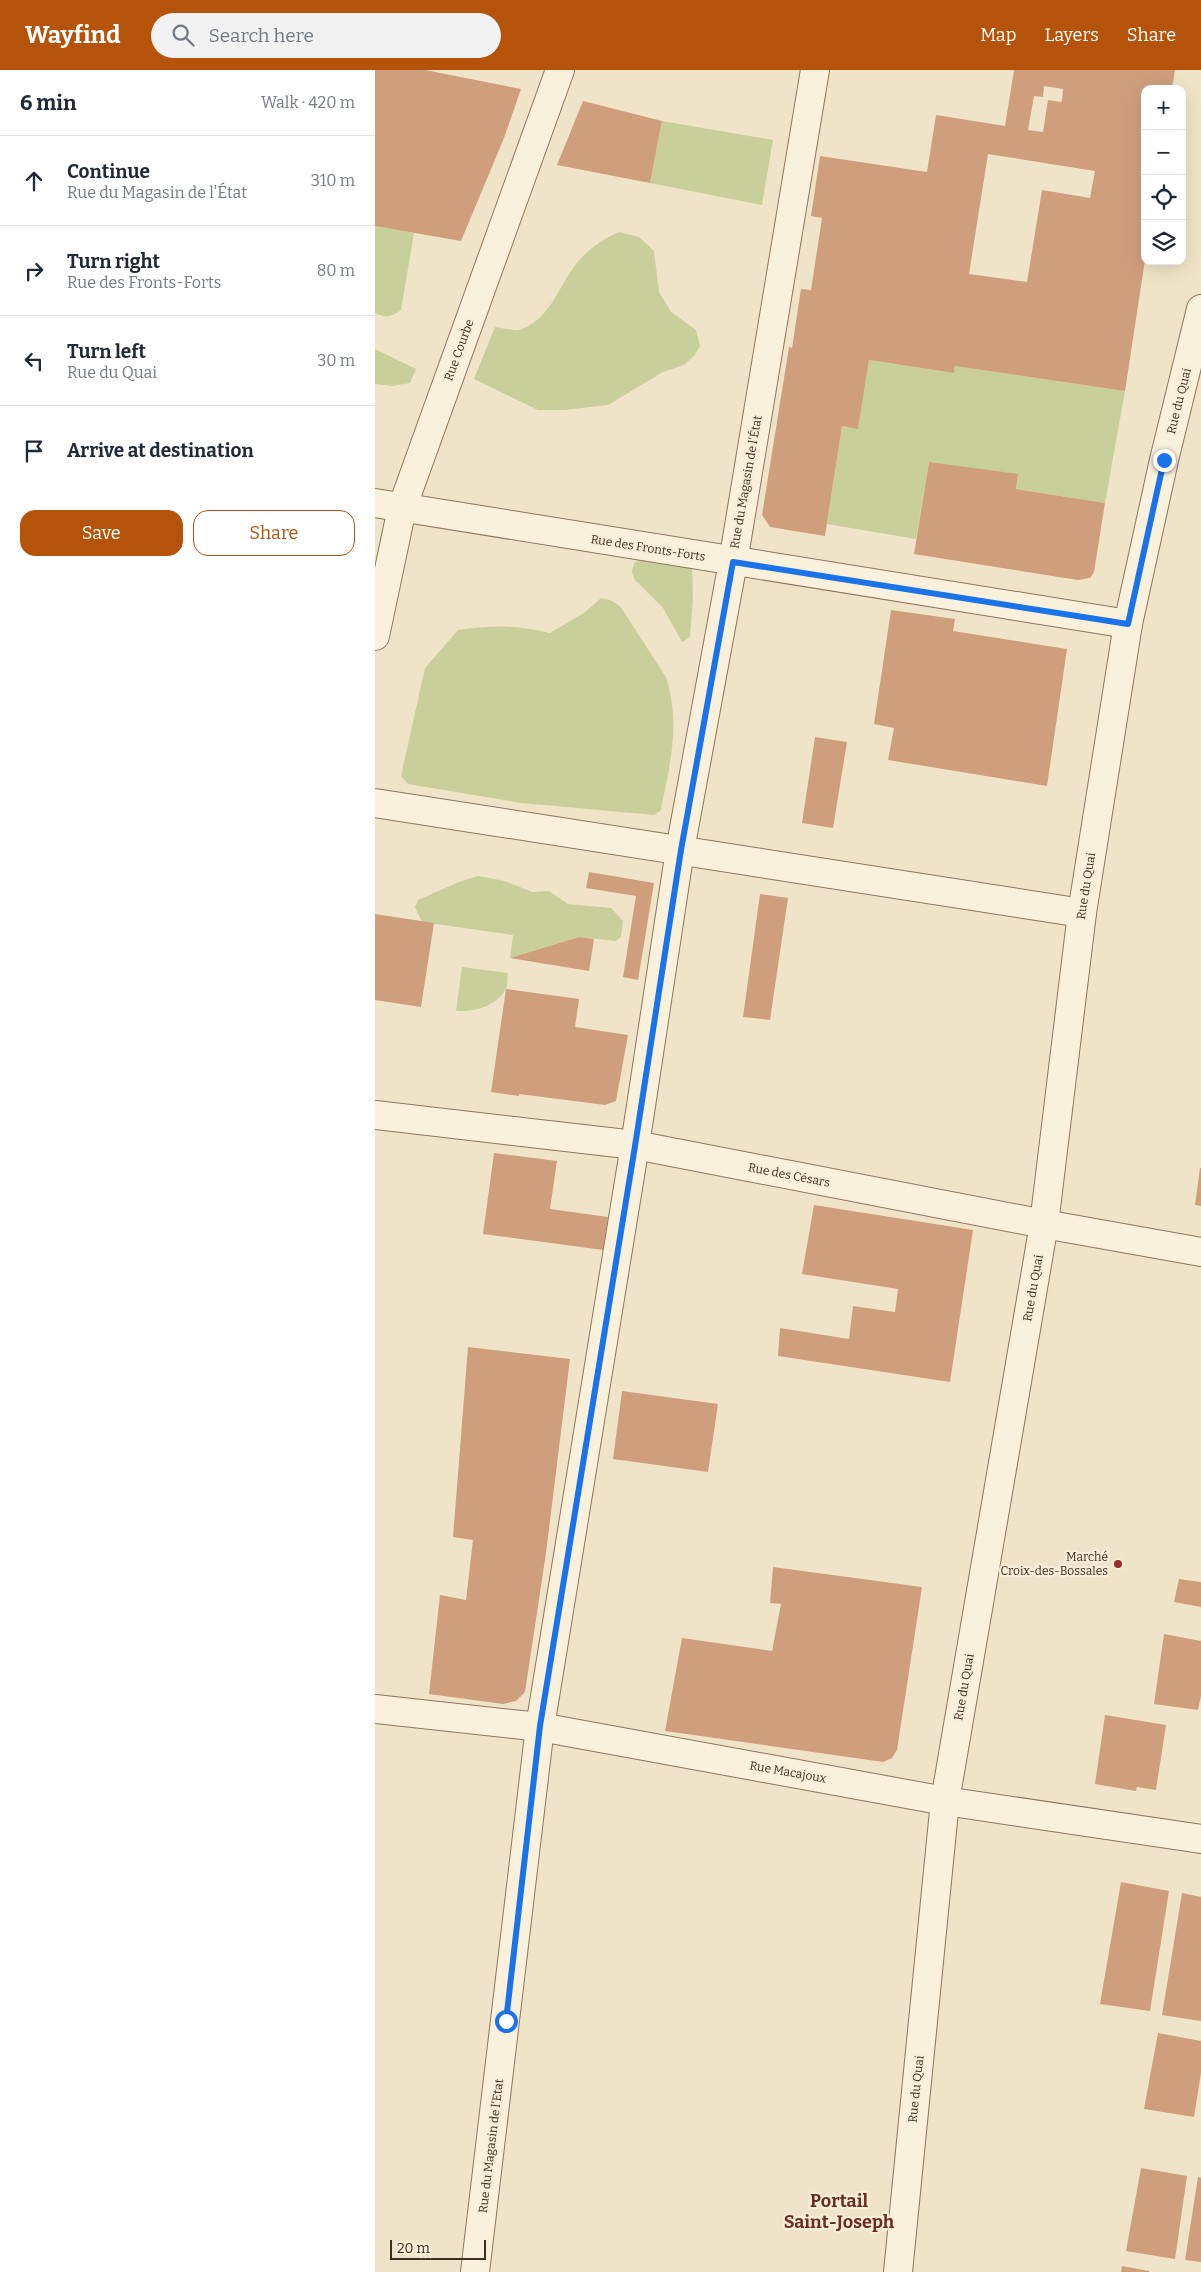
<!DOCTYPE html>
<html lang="en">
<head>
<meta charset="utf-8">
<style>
  body { margin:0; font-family:Bitter,serif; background:#f2f2f3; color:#1f2937 }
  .controls { position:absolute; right:15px; top:15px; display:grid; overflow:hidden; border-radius:10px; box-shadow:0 5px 20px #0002 }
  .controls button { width:45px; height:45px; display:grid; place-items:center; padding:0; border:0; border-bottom:1px solid #e0e1e3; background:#fff; color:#1f2937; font:25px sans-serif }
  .scale { position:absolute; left:15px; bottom:12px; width:96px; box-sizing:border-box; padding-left:5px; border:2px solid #3d2e20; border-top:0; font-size:14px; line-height:18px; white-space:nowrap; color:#3d2e20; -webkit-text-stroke:4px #f7eed8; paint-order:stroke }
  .stop { position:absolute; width:15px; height:15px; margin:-11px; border:4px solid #1a73e8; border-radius:50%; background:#fff }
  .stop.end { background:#1a73e8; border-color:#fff; box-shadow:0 1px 5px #0008 }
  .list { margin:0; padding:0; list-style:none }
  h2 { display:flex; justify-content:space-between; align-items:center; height:65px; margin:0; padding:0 20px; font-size:21px }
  h2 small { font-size:16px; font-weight:400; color:#747a83 }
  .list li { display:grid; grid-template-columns:32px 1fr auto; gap:15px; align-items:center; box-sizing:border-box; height:90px; padding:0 20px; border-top:1px solid #e0e1e3 }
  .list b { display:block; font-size:19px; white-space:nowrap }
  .list p { margin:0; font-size:16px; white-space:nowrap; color:#747a83 }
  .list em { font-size:16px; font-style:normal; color:#747a83 }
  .actions { display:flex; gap:10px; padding:15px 20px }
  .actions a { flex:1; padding:11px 0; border:1px solid #b45309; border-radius:15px; text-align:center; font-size:18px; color:#b45309 }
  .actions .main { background:#b45309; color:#fff }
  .icon { flex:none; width:28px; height:28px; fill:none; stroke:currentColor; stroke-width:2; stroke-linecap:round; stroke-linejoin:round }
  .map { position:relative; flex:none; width:826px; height:2202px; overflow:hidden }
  header { display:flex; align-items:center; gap:30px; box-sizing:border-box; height:70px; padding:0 25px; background:#b45309; color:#fff }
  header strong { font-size:24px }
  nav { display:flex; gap:28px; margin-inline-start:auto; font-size:18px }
  .search { width:350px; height:45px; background:#f2f2f3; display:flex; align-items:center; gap:12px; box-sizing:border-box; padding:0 18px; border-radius:28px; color:#747a83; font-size:19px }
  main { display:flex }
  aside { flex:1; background:#fff }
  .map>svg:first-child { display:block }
</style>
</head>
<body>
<header>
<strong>Wayfind</strong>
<div class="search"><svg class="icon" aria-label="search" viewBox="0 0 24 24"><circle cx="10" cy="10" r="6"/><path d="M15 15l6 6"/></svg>Search here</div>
<nav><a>Map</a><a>Layers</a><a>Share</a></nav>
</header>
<main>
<aside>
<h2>6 min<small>Walk · 420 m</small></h2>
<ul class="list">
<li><svg class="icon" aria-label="ahead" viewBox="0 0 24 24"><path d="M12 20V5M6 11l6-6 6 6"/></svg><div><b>Continue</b><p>Rue du Magasin de l'État</p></div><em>310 m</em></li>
<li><svg class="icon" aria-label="right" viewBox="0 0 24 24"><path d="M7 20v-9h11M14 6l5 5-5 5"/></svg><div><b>Turn right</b><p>Rue des Fronts-Forts</p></div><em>80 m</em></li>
<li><svg class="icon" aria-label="left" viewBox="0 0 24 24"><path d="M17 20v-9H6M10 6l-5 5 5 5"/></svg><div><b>Turn left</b><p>Rue du Quai</p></div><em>30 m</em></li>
<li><svg class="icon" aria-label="arrive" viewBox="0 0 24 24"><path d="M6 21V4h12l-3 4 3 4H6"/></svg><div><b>Arrive at destination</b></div></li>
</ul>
<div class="actions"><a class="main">Save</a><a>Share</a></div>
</aside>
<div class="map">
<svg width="826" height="2202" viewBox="0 0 826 2202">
  <rect width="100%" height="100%" fill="#f0e4c8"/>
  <g fill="#c9cf9b">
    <path d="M 287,51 L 398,70 L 387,135 L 275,113 Z"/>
    <path d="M 0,156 L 39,163 L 26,240 C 17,247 10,248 0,243 Z"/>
    <path d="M 244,162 L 264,167 L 279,181 L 284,222 L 296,242 L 321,260 L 325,276 L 320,285 L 309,295 L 288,302 L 233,335 L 190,340 L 163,340 L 99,309 L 120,257 C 128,258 140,262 147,259 C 173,249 182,222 196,201 C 208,183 225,170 244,162 Z"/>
    <path d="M 0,279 L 41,299 L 35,313 L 17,316 L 0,314 Z"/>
    <path d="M 494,290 L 579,303 L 580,296 L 750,321 L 730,433 L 641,419 L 643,405 L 554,392 L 541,469 L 452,454 L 467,356 L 483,358 Z"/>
    <path d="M 267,489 L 317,498 L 318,527 L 315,567 L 307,572 L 288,538 L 260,510 L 257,502 L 259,493 Z"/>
    <path d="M 226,528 L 235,530 L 245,536 L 291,607 C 306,656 295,691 286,740 L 279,745 L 147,733 L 33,714 L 26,706 L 50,598 L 83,560 C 117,555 142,555 175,563 L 209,543 Z"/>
    <path d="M 103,806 L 130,811 L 157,822 L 174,821 L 193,834 L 236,838 L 248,851 L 246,867 L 241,871 L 204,867 L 135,888 L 138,865 L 47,852 L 40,837 L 43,830 C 63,822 82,811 103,806 Z"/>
    <path d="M 87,897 L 133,903 C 132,908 133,915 131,919 C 121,937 98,942 81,941 Z"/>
  </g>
  <g fill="#cf9f7d" fill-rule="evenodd">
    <path d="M 0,0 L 50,0 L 146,19 L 129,68 L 86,171 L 0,156 Z"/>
    <path d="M 639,0 L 800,0 L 797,19 L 770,19 L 770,190 L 750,321 L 580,296 L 579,303 L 494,290 L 483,359 L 467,356 L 450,466 L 395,457 L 387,445 L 414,277 L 417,278 L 426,219 L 436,220 L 447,148 L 436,146 L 445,86 L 552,102 L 561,45 L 630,56 ZM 669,16 L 688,19 L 687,30 L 686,32 L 673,30 L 668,62 L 653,60 L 659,26 L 668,27 ZM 613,84 L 720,101 L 715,128 L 667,120 L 652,212 L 594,204 Z"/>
    <path d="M 208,31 L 287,51 L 275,113 L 182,95 Z"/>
    <path d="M 554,392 L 643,404 L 641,419 L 730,433 L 719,502 L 715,508 L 703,510 L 539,484 Z"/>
    <path d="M 516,540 L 580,549 L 578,561 L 692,579 L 672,716 L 513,690 L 519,658 L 499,654 Z"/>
    <path d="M 440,667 L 472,672 L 458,758 L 427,753 Z"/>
    <path d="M 214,802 L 279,813 L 263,910 L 248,907 L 261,826 L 211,818 Z"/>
    <path d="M 385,824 L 413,828 L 395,950 L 368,947 Z"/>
    <path d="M 0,844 L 59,853 L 46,937 L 0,930 Z"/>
    <path d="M 204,867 L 219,869 L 214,901 L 135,888 Z"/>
    <path d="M 131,919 L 204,929 L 200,957 L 253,965 L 241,1031 L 230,1035 L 144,1024 L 144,1026 L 116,1022 Z"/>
    <path d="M 119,1083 L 182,1091 L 175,1139 L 233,1147 L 228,1180 L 108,1164 Z"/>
    <path d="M 825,1098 L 826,1098 L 826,1136 L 820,1135 Z"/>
    <path d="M 439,1135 L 598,1160 L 575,1312 L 403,1286 L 405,1258 L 474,1269 L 478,1236 L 520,1242 L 523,1219 L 427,1204 Z"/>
    <path d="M 93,1277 L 195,1289 L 171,1483 L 150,1622 L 141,1631 L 128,1634 L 54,1624 L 65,1525 L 91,1530 L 98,1470 L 78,1467 Z"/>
    <path d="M 247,1321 L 343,1334 L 333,1402 L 238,1389 Z"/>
    <path d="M 398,1497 L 547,1517 L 522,1680 L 517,1688 L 508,1692 L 290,1661 L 307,1568 L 397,1581 L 406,1534 L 395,1533 Z"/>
    <path d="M 804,1509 L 826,1512 L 826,1537 L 799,1532 Z"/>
    <path d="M 789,1564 L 826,1571 L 826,1626 L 823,1640 L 779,1634 Z"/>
    <path d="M 730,1645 L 791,1655 L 781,1720 L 762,1717 L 761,1721 L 720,1714 Z"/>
    <path d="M 746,1812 L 794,1821 L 775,1941 L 725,1934 Z"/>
    <path d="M 807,1823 L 826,1827 L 826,1951 L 787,1945 Z"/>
    <path d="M 783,1963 L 826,1971 L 826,2003 L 819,2047 L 769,2039 Z"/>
    <path d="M 766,2098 L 812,2106 L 800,2189 L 751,2181 Z"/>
    <path d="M 823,2107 L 826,2108 L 826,2192 L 810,2190 Z"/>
    <path d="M 747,2196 L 774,2201 L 774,2202 L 746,2202 Z"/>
  </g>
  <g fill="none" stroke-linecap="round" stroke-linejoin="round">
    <defs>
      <g id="minor">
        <path d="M 0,433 L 753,554"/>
        <path d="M 0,566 L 27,438 L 185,0"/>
        <path d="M 0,733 L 707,843"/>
        <path d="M 0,1045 L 260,1075 L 669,1154 L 826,1182"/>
        <path d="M 0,1639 L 165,1657 L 570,1731 L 826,1769"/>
        <path d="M 100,2202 L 165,1657 L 260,1075 L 305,780 L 358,492 L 440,0"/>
        <path d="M 523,2202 L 570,1731 L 669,1154 L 707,843 L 753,554 L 789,390 L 826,239"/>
      </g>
    </defs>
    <use href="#minor" stroke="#8d765c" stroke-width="30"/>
    <use href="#minor" stroke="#faf1dc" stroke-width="28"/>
  </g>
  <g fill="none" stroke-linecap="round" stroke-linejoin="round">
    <path stroke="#1a73e8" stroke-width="6" d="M 131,1951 L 165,1656 L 260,1076 L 306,780 L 358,492 L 753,554 L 789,390"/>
  </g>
  <circle fill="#9e2a2b" stroke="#f7eed8" stroke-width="2" cx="743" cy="1494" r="5"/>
  <g text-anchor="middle" stroke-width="4.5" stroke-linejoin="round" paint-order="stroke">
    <g font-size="12" fill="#3d2e20" stroke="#f7eed8">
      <text transform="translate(84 280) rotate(-70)" y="4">Rue Courbe</text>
      <text transform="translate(804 331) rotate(-76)" y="4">Rue du Quai</text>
      <text transform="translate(371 412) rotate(-80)" y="4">Rue du Magasin de l'État</text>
      <text transform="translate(273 478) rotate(9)" y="4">Rue des Fronts-Forts</text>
      <text transform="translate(711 816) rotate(-81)" y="4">Rue du Quai</text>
      <text transform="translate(414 1105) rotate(11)" y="4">Rue des Césars</text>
      <text transform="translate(658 1218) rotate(-80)" y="4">Rue du Quai</text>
      <text transform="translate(589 1617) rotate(-80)" y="4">Rue du Quai</text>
      <text transform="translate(413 1702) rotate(10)" y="4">Rue Macajoux</text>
      <text transform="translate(541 2019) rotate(-84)" y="4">Rue du Quai</text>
      <text transform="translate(116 2076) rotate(-83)" y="4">Rue du Magasin de l'Etat</text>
    </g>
    <g font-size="12" fill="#3d2e20" stroke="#f7eed8" text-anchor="end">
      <text x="733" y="1491">Marché<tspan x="733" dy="14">Croix-des-Bossales</tspan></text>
    </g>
    <g font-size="18" font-weight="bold" fill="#6b2e1e" stroke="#f7eed8">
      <text x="464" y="2137">Portail<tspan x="464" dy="21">Saint-Joseph</tspan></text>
    </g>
  </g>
</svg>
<div class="controls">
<button>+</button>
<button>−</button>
<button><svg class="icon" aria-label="locate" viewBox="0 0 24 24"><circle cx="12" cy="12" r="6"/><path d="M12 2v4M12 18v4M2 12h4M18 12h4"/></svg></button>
<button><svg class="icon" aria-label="layers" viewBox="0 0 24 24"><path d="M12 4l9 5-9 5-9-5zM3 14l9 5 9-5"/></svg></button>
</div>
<div class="scale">20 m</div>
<div class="stop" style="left:131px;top:1951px"></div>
<div class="stop end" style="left:789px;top:390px"></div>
</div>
</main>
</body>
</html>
